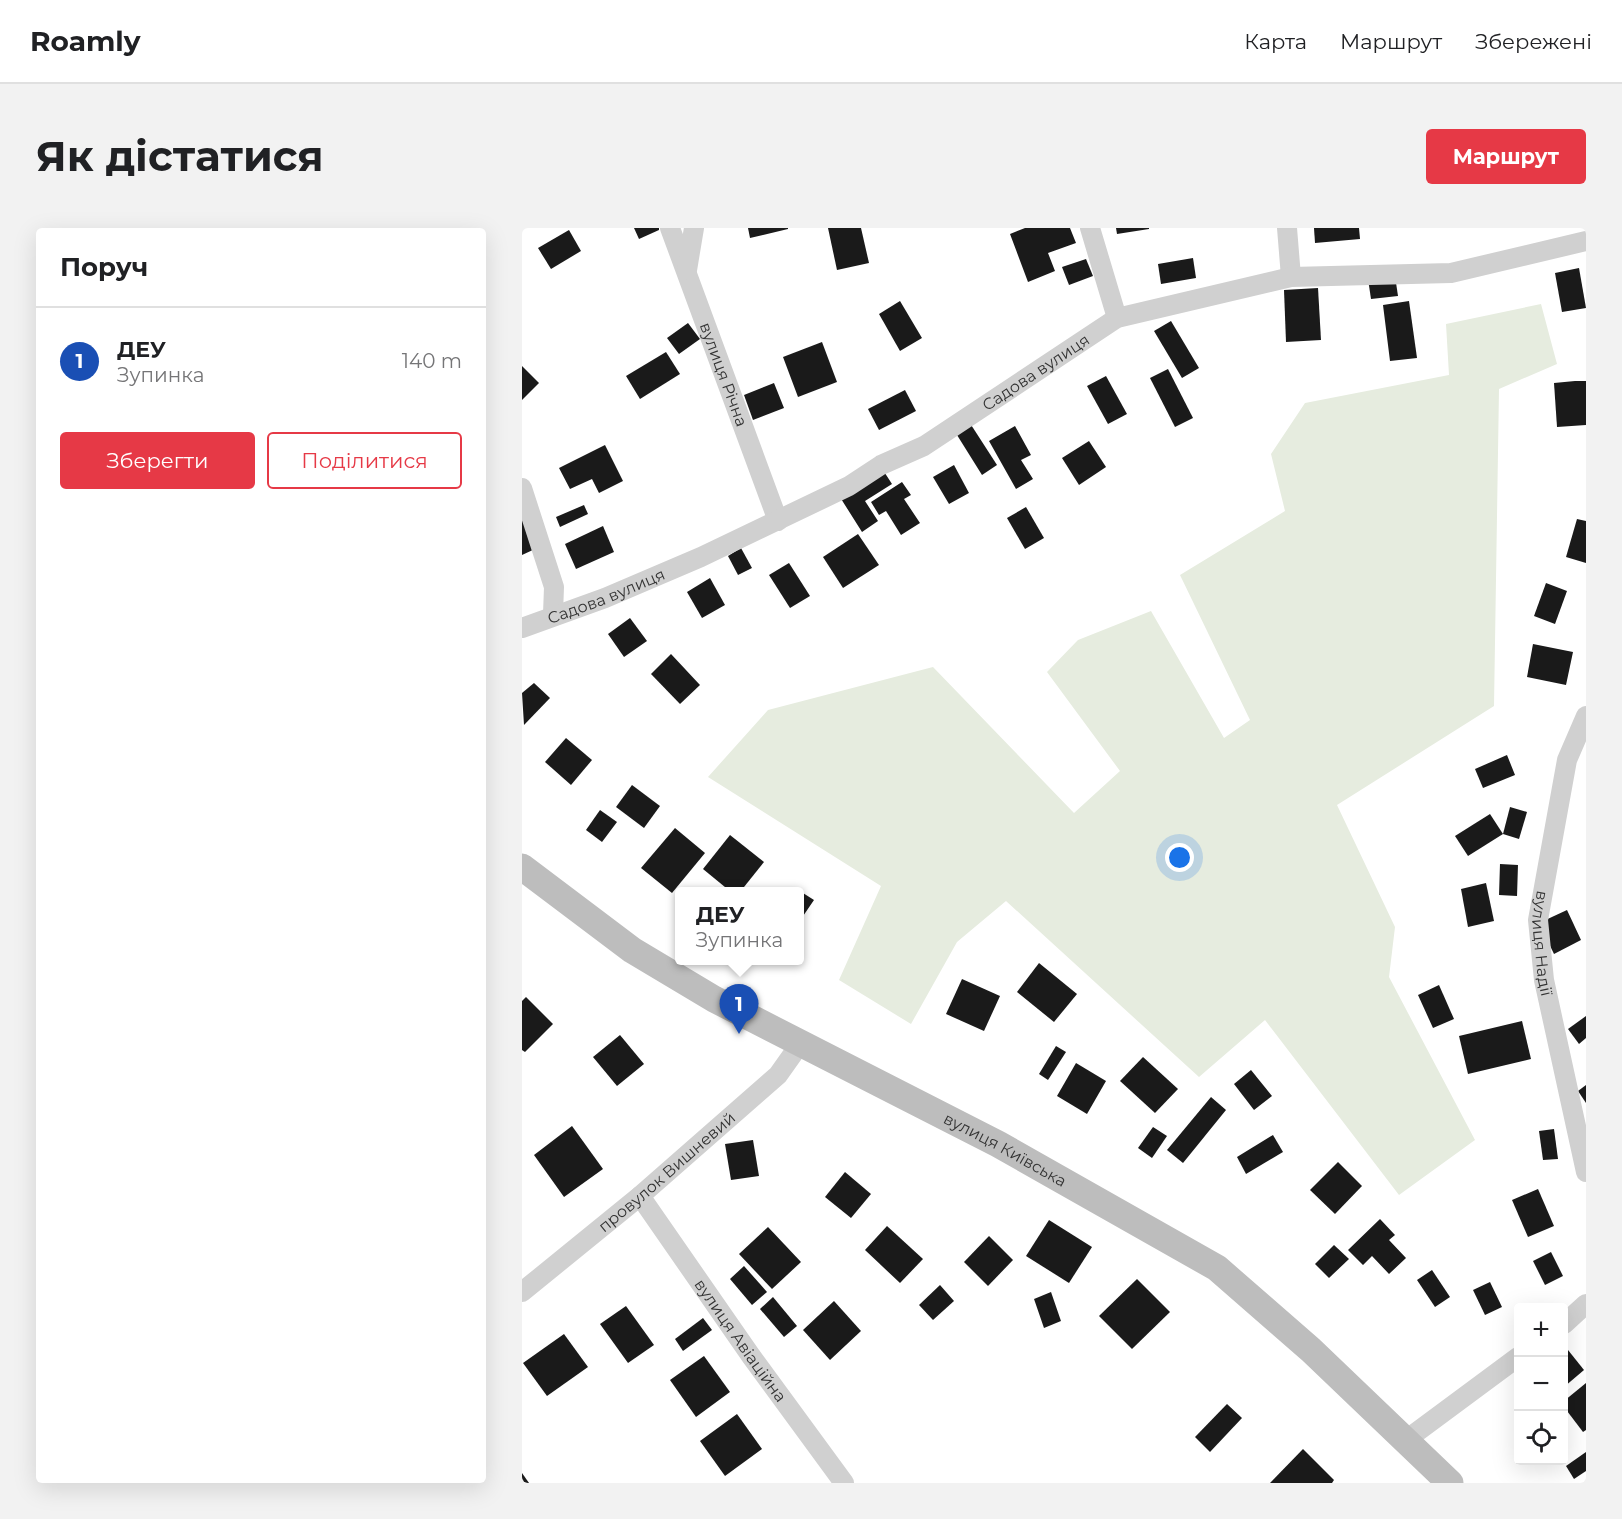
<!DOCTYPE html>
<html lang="uk">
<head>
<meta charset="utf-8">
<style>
  body { margin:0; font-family:Montserrat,sans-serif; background:#f2f2f2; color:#202124 }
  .controls { position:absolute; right:18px; bottom:18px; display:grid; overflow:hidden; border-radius:6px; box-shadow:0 6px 24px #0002 }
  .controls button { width:54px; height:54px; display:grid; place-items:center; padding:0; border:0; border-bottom:2px solid #e0e0e0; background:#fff; color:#202124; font:30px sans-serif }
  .you { position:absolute; left:658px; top:630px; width:21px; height:21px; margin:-15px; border:4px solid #fff; border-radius:50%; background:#1a73e8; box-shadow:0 0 0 9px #1a73e833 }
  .badge { display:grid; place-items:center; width:39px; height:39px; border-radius:50%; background:#e63946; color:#fff; font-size:20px; font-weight:700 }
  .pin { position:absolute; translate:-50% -50px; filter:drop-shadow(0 2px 3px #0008) }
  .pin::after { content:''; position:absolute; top:32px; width:21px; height:18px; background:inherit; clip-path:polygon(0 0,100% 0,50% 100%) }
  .popup { position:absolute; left:153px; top:659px; width:129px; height:78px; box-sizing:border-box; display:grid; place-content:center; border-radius:6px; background:#fff; filter:drop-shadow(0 2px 4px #0005); font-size:20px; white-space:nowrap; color:#757577 }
  .popup b { font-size:22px; color:#202124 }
  .popup::after { content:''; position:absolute; left:50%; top:100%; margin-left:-12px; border:12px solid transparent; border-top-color:#fff }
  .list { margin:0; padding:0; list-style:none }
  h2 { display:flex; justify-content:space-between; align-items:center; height:78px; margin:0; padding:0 24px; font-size:26px }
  h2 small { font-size:20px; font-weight:400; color:#757577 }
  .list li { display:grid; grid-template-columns:39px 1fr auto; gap:18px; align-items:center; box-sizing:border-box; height:108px; padding:0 24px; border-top:2px solid #e0e0e0 }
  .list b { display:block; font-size:22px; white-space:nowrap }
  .list p { margin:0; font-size:20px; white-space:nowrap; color:#757577 }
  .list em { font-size:20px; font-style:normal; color:#757577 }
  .actions { display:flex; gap:12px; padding:18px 24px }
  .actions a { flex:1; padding:14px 0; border:2px solid #e63946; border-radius:6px; text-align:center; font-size:21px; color:#e63946 }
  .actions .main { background:#e63946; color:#fff }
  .icon { flex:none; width:33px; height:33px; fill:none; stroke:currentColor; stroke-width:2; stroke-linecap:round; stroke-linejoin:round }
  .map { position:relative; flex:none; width:1064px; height:1255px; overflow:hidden; border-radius:6px }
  header { display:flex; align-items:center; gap:36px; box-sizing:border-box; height:84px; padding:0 30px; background:#fff; border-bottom:2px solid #e0e0e0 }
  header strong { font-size:28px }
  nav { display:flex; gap:33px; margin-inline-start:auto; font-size:21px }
  .intro { display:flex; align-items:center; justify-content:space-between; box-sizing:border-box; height:144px; padding:0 36px }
  h1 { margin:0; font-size:42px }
  .button { padding:15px 27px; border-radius:6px; background:#e63946; color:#fff; font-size:21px; font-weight:700 }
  main { display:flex; gap:36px; padding:0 36px }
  aside { flex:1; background:#fff; border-radius:6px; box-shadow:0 6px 24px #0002 }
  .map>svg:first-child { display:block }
</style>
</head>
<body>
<header>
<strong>Roamly</strong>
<nav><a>Карта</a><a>Маршрут</a><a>Збережені</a></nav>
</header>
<div class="intro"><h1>Як дістатися</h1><a class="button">Маршрут</a></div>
<main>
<aside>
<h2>Поруч<small></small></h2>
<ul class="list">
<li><span class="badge" style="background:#1a4fb4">1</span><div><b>ДЕУ</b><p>Зупинка</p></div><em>140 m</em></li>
</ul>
<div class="actions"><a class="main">Зберегти</a><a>Поділитися</a></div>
</aside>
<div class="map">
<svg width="1064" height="1255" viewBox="0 0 1064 1255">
  <rect width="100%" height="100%" fill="#fff"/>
  <path fill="#e6ecdf" d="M 1019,76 L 1035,136 L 977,161 L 972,478 L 815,577 L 873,699 L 867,749 L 953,912 L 877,967 L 743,792 L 677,849 L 484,673 L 435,714 L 389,796 L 317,752 L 359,658 L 186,549 L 246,482 L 411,439 L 552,585 L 598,543 L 525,444 L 556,412 L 629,383 L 702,510 L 728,492 L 658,347 L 763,283 L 749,226 L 783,175 L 927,147 L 924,96 Z"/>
  <g fill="#1a1a1a">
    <path d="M 112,0 L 137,0 L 137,2 L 117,11 Z"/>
    <path d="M 226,0 L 266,0 L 266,1 L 228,10 Z"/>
    <path d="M 306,0 L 339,0 L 347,35 L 315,42 Z"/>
    <path d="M 503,0 L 548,0 L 554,15 L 526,25 L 533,43 L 506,54 L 488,6 Z"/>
    <path d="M 594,0 L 627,0 L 627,1 L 595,6 Z"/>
    <path d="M 792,0 L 837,0 L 838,11 L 793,15 Z"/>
    <path d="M 47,2 L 59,23 L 29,41 L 16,20 Z"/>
    <path d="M 671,30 L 674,50 L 639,56 L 636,36 Z"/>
    <path d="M 564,31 L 571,48 L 547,57 L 540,39 Z"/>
    <path d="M 1057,40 L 1064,80 L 1040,84 L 1033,45 Z"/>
    <path d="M 873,48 L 876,68 L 849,71 L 846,51 Z"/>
    <path d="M 796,60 L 799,112 L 764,114 L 762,62 Z"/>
    <path d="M 378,73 L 400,110 L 378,123 L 357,86 Z"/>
    <path d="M 887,73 L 895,130 L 868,133 L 861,77 Z"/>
    <path d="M 649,93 L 677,140 L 660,150 L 632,103 Z"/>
    <path d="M 166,95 L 178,111 L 157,126 L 145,110 Z"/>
    <path d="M 300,114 L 315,154 L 276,169 L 261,129 Z"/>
    <path d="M 144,124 L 158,146 L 118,171 L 104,148 Z"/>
    <path d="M 0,138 L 17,155 L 0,172 Z"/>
    <path d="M 646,141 L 671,190 L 653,199 L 628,150 Z"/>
    <path d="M 584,148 L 605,186 L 586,196 L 565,158 Z"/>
    <path d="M 1053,153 L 1064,153 L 1064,197 L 1035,199 L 1032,155 Z"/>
    <path d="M 252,155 L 262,180 L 231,192 L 222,167 Z"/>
    <path d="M 383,162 L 394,183 L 357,202 L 346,181 Z"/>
    <path d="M 444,189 L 475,237 L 460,247 L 430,199 Z"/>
    <path d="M 493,198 L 509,227 L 499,232 L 511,251 L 494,261 L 467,213 Z"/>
    <path d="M 567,213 L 584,239 L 557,257 L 540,230 Z"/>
    <path d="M 83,217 L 101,253 L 77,265 L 70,251 L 48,261 L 37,240 Z"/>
    <path d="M 432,237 L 447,265 L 427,276 L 411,249 Z"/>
    <path d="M 359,239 L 370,256 L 343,273 L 356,293 L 340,304 L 316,266 Z"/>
    <path d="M 380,254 L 389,267 L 382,271 L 398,295 L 379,307 L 364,283 L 357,287 L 349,274 Z"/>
    <path d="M 62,277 L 66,286 L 38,299 L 34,289 Z"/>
    <path d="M 504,279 L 522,310 L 503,321 L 485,290 Z"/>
    <path d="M 0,291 L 13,321 L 0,327 Z"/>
    <path d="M 1055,291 L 1064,293 L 1064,335 L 1044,329 Z"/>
    <path d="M 81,298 L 92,324 L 54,341 L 43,316 Z"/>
    <path d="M 336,306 L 357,337 L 321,360 L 301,329 Z"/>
    <path d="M 219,320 L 230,340 L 216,347 L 206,328 Z"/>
    <path d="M 267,335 L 288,368 L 268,380 L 247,347 Z"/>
    <path d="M 188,350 L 203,377 L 180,390 L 165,364 Z"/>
    <path d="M 1024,355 L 1045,363 L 1033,396 L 1012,388 Z"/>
    <path d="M 108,390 L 125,413 L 102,429 L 86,406 Z"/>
    <path d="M 1011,416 L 1051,424 L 1044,457 L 1005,449 Z"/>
    <path d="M 149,426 L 178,457 L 158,476 L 129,446 Z"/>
    <path d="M 12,455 L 28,470 L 2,497 L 0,465 Z"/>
    <path d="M 44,510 L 70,532 L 49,557 L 23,534 Z"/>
    <path d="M 985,527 L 993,547 L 961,560 L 953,541 Z"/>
    <path d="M 110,557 L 138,578 L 122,600 L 94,579 Z"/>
    <path d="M 988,579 L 1005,584 L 997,611 L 981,606 Z"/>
    <path d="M 78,582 L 95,594 L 80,614 L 64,602 Z"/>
    <path d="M 968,586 L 981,606 L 946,628 L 933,608 Z"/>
    <path d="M 153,600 L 183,625 L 150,665 L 119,640 Z"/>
    <path d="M 208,607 L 242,634 L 218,664 L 209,664 L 181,641 Z"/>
    <path d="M 978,636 L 996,637 L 995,668 L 977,667 Z"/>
    <path d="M 964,655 L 972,693 L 946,699 L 939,661 Z"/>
    <path d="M 273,660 L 292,672 L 277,694 L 277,664 L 270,664 Z"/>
    <path d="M 1045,682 L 1059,712 L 1032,726 L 1017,695 Z"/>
    <path d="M 517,735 L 555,766 L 532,794 L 495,764 Z"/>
    <path d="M 440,751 L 478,768 L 462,803 L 424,786 Z"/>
    <path d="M 917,757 L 932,791 L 911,800 L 896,767 Z"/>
    <path d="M 4,769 L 31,796 L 3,824 L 0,822 L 0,773 Z"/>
    <path d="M 1064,788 L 1064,810 L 1057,816 L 1046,801 Z"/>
    <path d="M 1000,793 L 1009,831 L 946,846 L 937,808 Z"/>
    <path d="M 98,807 L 122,836 L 95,858 L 71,829 Z"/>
    <path d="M 534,818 L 544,824 L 526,852 L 517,846 Z"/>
    <path d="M 621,829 L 656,861 L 633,885 L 598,853 Z"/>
    <path d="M 554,835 L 584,853 L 565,886 L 535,868 Z"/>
    <path d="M 729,842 L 750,868 L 732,882 L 712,856 Z"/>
    <path d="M 1064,857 L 1064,875 L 1056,863 Z"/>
    <path d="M 689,869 L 704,882 L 661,935 L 645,922 Z"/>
    <path d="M 50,898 L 81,941 L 42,969 L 12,927 Z"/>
    <path d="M 631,899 L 645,908 L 630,930 L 616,920 Z"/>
    <path d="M 1032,901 L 1036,931 L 1021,932 L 1017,903 Z"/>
    <path d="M 751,907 L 761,924 L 724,946 L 715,929 Z"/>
    <path d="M 231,912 L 237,948 L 209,952 L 203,916 Z"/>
    <path d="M 816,934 L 840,958 L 813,986 L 788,962 Z"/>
    <path d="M 323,944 L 349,966 L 329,990 L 303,969 Z"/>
    <path d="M 1016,961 L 1032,998 L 1006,1009 L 990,972 Z"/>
    <path d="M 858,991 L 873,1007 L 867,1012 L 884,1030 L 867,1046 L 850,1028 L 841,1037 L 826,1022 Z"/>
    <path d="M 527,992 L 570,1019 L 547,1055 L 504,1028 Z"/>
    <path d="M 365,998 L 401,1031 L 378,1055 L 343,1022 Z"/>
    <path d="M 246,999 L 279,1034 L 250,1061 L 217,1026 Z"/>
    <path d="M 467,1008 L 491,1032 L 466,1058 L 442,1034 Z"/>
    <path d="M 812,1017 L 827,1031 L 807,1050 L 793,1036 Z"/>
    <path d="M 1029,1024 L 1041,1048 L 1023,1057 L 1011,1033 Z"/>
    <path d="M 222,1038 L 245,1064 L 230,1077 L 208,1051 Z"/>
    <path d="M 910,1042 L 928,1069 L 913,1079 L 895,1052 Z"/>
    <path d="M 615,1051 L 648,1084 L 610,1121 L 577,1088 Z"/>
    <path d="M 968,1054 L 980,1079 L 963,1087 L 951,1062 Z"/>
    <path d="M 418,1057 L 432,1073 L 411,1092 L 397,1077 Z"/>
    <path d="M 529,1064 L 539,1093 L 522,1100 L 512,1071 Z"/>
    <path d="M 251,1069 L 275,1098 L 262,1109 L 238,1081 Z"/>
    <path d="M 312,1073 L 339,1103 L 308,1132 L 281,1102 Z"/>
    <path d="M 104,1078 L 132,1117 L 106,1135 L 78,1096 Z"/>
    <path d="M 181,1090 L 190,1102 L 161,1123 L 153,1111 Z"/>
    <path d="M 42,1106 L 66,1139 L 25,1168 L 1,1135 Z"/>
    <path d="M 1042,1117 L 1062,1142 L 1042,1159 Z"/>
    <path d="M 182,1128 L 208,1164 L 174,1189 L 148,1152 Z"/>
    <path d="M 1064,1155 L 1064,1202 L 1061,1204 L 1042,1179 L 1042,1173 Z"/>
    <path d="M 705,1176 L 720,1190 L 688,1224 L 673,1209 Z"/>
    <path d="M 215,1186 L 240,1221 L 203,1248 L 178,1213 Z"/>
    <path d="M 781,1221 L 812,1252 L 810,1255 L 748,1255 Z"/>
    <path d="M 1064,1224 L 1064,1243 L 1052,1251 L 1044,1238 Z"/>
    <path d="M 0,1245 L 7,1255 L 0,1255 Z"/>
  </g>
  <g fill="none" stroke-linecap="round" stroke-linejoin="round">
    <g stroke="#d0d0d0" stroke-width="20">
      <path id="s1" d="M 148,0 L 256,293"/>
      <path d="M 568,0 L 595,90"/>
      <path d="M 765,0 L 769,49"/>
      <path d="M 165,42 L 172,0"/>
      <path d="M 0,260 L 32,359 L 31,386"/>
      <path id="s2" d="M 0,400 L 83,370 L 179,329 L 327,258 L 359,237 L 402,218 L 595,90 L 769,49 L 929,45 L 1064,13"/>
      <path id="s3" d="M 1064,488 L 1045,532 L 1016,692 L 1022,752 L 1064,944"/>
      <path id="s4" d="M 118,968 L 229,1128 L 322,1255"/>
      <path id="s5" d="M 0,1064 L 118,968 L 256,847 L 278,816"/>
      <path d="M 1042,1096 L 1064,1076"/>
      <path d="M 884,1212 L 996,1129"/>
    </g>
    <path stroke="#bdbdbd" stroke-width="27" id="s6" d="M 0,639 L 110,722 L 192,771 L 476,916 L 695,1040 L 789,1122 L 928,1255"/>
  </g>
  <g text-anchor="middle" stroke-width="6" stroke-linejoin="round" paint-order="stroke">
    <g font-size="16" fill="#333" stroke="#fff">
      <text dy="6" stroke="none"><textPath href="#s2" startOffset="576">Садова вулиця</textPath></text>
      <text dy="6" stroke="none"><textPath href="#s1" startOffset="156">вулиця Річна</textPath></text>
      <text dy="6" stroke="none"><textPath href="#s2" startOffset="90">Садова вулиця</textPath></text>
      <text dy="6" stroke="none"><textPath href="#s3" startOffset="234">вулиця Надії</textPath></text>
      <text dy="6" stroke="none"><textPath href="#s6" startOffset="561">вулиця Київська</textPath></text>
      <text dy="6" stroke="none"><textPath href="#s5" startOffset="188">провулок Вишневий</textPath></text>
      <text dy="6" stroke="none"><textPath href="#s4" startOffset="176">вулиця Авіаційна</textPath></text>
    </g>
  </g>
</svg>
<div class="controls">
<button>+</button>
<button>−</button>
<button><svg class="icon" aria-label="locate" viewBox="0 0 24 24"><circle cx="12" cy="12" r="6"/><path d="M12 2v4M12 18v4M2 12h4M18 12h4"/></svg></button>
</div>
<div class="you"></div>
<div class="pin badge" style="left:217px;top:806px;background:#1a4fb4">1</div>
<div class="popup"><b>ДЕУ</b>Зупинка</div>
</div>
</main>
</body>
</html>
